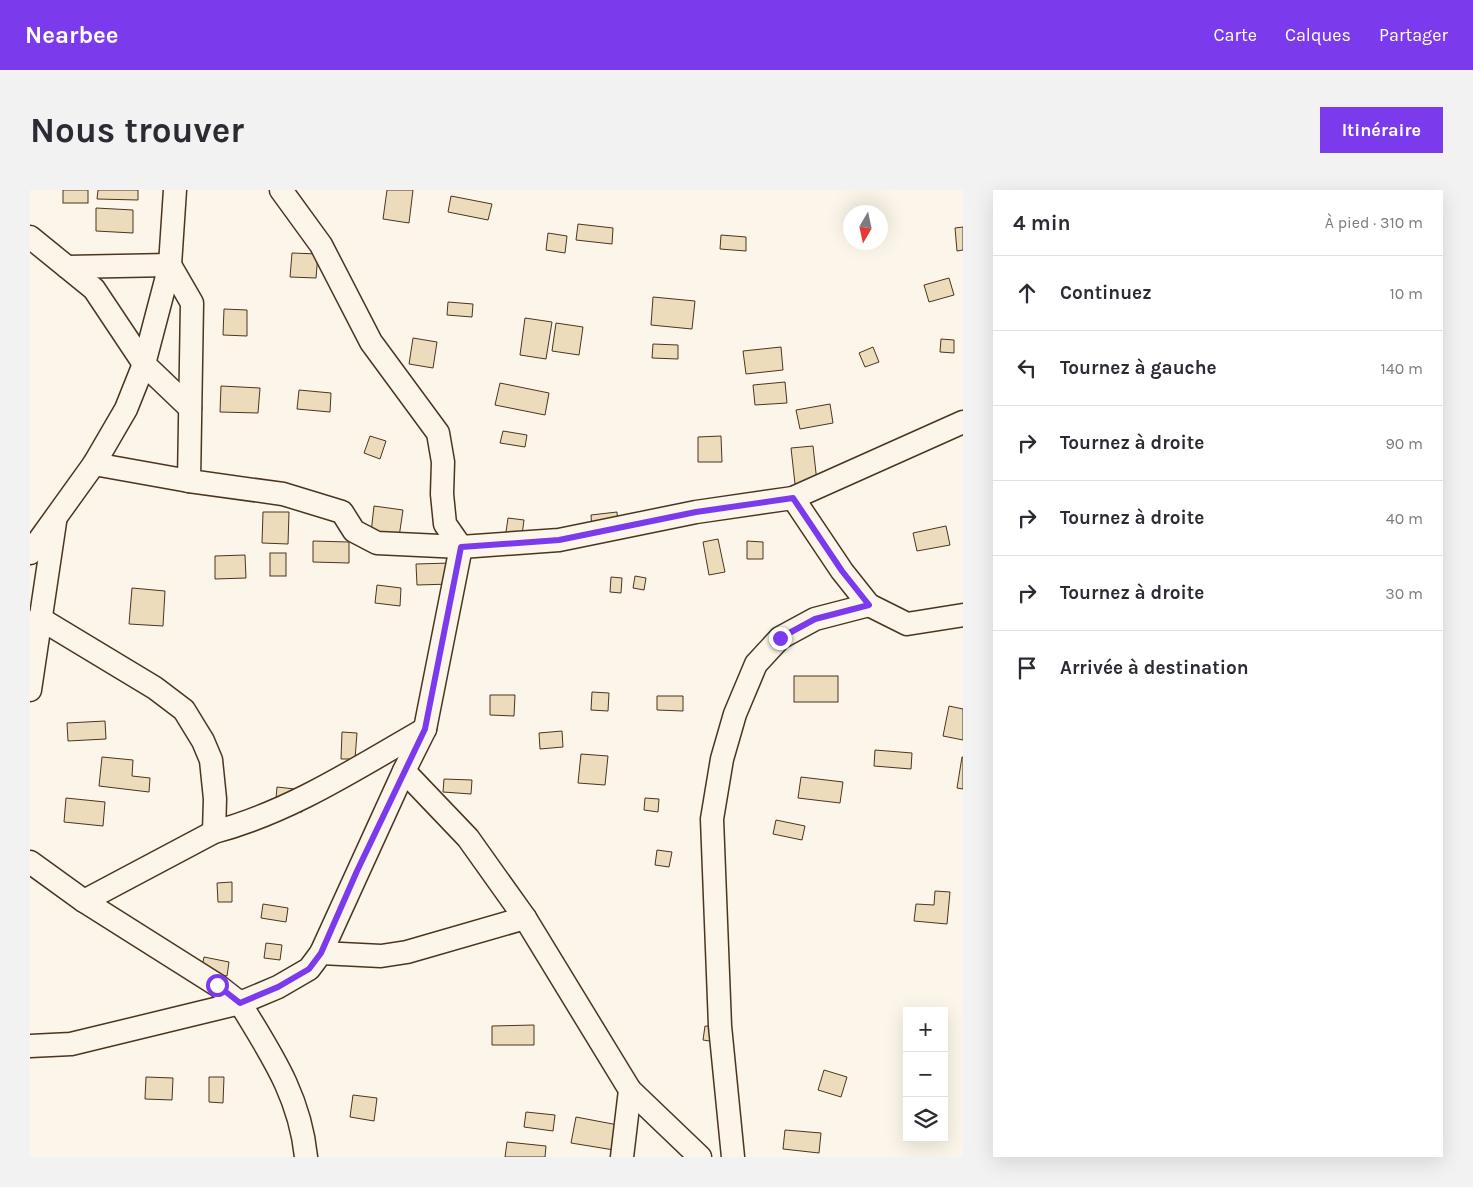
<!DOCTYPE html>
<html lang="fr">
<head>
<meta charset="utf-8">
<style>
  body { margin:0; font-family:Karla,sans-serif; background:#f2f2f3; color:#2b2b33 }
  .controls { position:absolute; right:15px; bottom:15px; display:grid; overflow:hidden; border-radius:0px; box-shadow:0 5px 20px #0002 }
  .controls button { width:45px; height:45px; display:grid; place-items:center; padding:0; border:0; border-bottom:1px solid #e1e1e2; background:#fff; color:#2b2b33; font:25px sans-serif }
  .compass { position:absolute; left:813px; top:15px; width:45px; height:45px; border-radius:50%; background:#fff; box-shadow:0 5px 20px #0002; rotate:189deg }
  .stop { position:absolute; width:15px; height:15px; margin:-11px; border:4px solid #7c3aed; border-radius:50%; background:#fff }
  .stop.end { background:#7c3aed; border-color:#fff; box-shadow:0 1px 5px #0008 }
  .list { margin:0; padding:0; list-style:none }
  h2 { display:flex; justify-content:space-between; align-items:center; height:65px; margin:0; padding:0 20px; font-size:21px }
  h2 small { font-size:16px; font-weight:400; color:#7c7c81 }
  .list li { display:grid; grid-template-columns:32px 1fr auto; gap:15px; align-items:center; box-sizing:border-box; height:75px; padding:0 20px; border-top:1px solid #e1e1e2 }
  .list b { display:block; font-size:19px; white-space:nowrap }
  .list em { font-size:16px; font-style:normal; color:#7c7c81 }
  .icon { flex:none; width:28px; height:28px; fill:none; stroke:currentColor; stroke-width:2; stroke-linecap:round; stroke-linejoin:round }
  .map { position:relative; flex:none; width:933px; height:967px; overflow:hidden; border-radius:0px }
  header { display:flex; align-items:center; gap:30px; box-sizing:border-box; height:70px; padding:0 25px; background:#7c3aed; color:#fff }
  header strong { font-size:24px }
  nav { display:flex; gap:28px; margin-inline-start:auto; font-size:18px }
  .intro { display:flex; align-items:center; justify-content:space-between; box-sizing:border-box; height:120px; padding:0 30px }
  h1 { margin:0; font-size:35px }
  .button { padding:12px 22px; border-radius:0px; background:#7c3aed; color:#fff; font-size:18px; font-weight:700 }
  main { display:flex; gap:30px; padding:0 30px }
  aside { flex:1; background:#fff; border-radius:0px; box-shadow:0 5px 20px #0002 }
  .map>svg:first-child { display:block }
</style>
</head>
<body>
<header>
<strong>Nearbee</strong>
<nav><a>Carte</a><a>Calques</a><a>Partager</a></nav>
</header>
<div class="intro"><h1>Nous trouver</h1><a class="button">Itinéraire</a></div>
<main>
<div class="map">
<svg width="933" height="967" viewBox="0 0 933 967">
  <rect width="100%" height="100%" fill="#fbf6e9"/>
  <g fill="#ecdcbc" stroke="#4a3520">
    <rect x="33" y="0" width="25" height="13"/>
    <path d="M 68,0 L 108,0 L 108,10 L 67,9 Z"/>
    <path d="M 357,0 L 383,0 L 379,33 L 353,29 Z"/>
    <path d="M 421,6 L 462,14 L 458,30 L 418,22 Z"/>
    <path d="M 66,18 L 103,20 L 103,43 L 66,41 Z"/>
    <path d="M 548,34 L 583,38 L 582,54 L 546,50 Z"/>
    <path d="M 933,37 L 933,60 L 927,61 L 925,38 Z"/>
    <path d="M 518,43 L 537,46 L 535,63 L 516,60 Z"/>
    <path d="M 691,45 L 716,47 L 716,61 L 690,59 Z"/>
    <path d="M 262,63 L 288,64 L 286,88 L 260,87 Z"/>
    <path d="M 919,88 L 924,105 L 899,112 L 894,95 Z"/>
    <path d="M 623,107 L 665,111 L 662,139 L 621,135 Z"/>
    <path d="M 418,112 L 443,114 L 442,127 L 417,125 Z"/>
    <path d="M 194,119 L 217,120 L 217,146 L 193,145 Z"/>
    <path d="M 495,128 L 522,132 L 516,169 L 490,165 Z"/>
    <path d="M 526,133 L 553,137 L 549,165 L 522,161 Z"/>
    <path d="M 383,148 L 407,152 L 403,178 L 379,174 Z"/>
    <path d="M 911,149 L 924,150 L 924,163 L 910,162 Z"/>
    <path d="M 623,154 L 648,155 L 648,169 L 622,168 Z"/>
    <path d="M 751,157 L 753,180 L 716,184 L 713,161 Z"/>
    <path d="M 843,157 L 849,172 L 835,177 L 829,163 Z"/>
    <path d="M 755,192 L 757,213 L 725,215 L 723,195 Z"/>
    <path d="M 470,193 L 519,203 L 515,225 L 465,215 Z"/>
    <path d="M 191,196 L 230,198 L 228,223 L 190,222 Z"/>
    <path d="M 269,200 L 301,203 L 300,222 L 267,219 Z"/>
    <path d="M 800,214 L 803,233 L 770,239 L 766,220 Z"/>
    <path d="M 473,241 L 497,245 L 495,257 L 470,253 Z"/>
    <path d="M 340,246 L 356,251 L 350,269 L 334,263 Z"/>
    <path d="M 691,246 L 692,272 L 668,272 L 668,247 Z"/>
    <path d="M 783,256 L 787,292 L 765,294 L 761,258 Z"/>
    <path d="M 344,316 L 373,320 L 369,347 L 341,343 Z"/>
    <path d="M 233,322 L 259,322 L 258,354 L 232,353 Z"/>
    <path d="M 587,322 L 588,336 L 562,339 L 561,325 Z"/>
    <path d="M 478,328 L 494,330 L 492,345 L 476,342 Z"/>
    <path d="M 916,336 L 920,355 L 887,361 L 883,343 Z"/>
    <path d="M 688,349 L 695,382 L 679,385 L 673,352 Z"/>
    <path d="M 283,351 L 319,352 L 319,373 L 283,372 Z"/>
    <path d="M 717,351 L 733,352 L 733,369 L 717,369 Z"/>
    <rect x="240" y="363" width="16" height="23"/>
    <path d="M 215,365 L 216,388 L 185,389 L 185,366 Z"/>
    <path d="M 421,373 L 422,394 L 387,395 L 386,374 Z"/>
    <path d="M 605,386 L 616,388 L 614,400 L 603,398 Z"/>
    <path d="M 581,387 L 592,388 L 591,403 L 580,402 Z"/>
    <path d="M 347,395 L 371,398 L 370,416 L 345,413 Z"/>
    <path d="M 102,398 L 135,401 L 133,436 L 99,434 Z"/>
    <rect x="764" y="486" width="44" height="26"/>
    <path d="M 562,502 L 579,503 L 578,521 L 561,520 Z"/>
    <path d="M 460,505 L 485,505 L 484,526 L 460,525 Z"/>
    <path d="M 627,506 L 653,506 L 653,521 L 627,520 Z"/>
    <path d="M 919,516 L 933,519 L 933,550 L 913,546 Z"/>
    <path d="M 75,531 L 76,549 L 38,551 L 37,533 Z"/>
    <path d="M 532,541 L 533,557 L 510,559 L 509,543 Z"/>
    <path d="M 312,542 L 327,543 L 325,569 L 311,569 Z"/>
    <path d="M 845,560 L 882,563 L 881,579 L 844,576 Z"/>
    <path d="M 551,564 L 578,566 L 575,595 L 548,593 Z"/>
    <path d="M 72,567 L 103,570 L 102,586 L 120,588 L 119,602 L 69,596 Z"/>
    <path d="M 932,567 L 933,567 L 933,599 L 927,598 Z"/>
    <path d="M 771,587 L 813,592 L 810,613 L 768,608 Z"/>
    <path d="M 414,589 L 442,590 L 441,604 L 413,602 Z"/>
    <path d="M 247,597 L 274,600 L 272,622 L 245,620 Z"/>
    <path d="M 36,608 L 75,612 L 73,636 L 34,632 Z"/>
    <path d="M 615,608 L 629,609 L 628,622 L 614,620 Z"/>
    <path d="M 746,630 L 775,636 L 772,650 L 743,644 Z"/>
    <path d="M 627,660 L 642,662 L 639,677 L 625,675 Z"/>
    <path d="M 202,692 L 202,712 L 188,712 L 187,693 Z"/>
    <path d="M 905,701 L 920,702 L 917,734 L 884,731 L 886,714 L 904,715 Z"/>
    <path d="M 233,714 L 258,718 L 256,732 L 231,728 Z"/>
    <path d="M 236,753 L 252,755 L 250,770 L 234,768 Z"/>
    <path d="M 174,767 L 199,772 L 197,786 L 171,782 Z"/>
    <path d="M 504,835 L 504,855 L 462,855 L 462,836 Z"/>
    <path d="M 675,836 L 688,837 L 686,852 L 673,850 Z"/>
    <path d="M 794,880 L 817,887 L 811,907 L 788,900 Z"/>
    <path d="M 116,887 L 143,888 L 142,910 L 115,909 Z"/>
    <path d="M 179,887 L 194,887 L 193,913 L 179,912 Z"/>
    <path d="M 323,905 L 347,908 L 344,931 L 320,927 Z"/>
    <path d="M 496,922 L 525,925 L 523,941 L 494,937 Z"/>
    <path d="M 546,927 L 588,935 L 584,960 L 541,953 Z"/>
    <path d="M 755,940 L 791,943 L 789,963 L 753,959 Z"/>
    <path d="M 477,952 L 516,956 L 515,967 L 475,967 Z"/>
  </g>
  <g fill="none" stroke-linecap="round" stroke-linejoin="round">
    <defs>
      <g id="street">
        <path d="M 251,0 L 291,55 L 341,152 L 408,243 L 413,272 L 412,304 L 415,334 L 431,357 L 395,539 L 374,581 L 438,648 L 495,728 L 600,900 L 592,967"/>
        <path d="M 0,47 L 64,99 L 114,174 L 160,218"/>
        <path d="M 37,77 L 140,75 L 162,113 L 159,291"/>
        <path d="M 64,274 L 159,291 L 253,304 L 312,322 L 324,341 L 347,353 L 431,357 L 529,350 L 666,322 L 763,308 L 933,232"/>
        <path d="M 763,308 L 812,381 L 839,415 L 877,434 L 933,425"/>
        <path d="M 0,363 L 64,274 L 96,219 L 114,174 L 140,75 L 145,0"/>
        <path d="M 9,428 L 125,498 L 154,520 L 173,551 L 181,570 L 185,609 L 184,642"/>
        <path d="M 0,500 L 25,332"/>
        <path d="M 0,672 L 54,711 L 187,795 L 210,813 L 248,797 L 279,779 L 291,763 L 374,581"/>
        <path d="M 54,711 L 184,642 C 260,622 327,578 395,539"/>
        <path d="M 291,763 L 351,766 L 377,762 L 495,728"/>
        <path d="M 0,856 L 41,854 L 210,813 C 241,864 270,906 276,967"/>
        <path d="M 600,900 L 670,967"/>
        <path d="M 703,967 L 690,836 L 682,629 L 692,569 L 705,524 L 726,474 L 750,448 L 785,429 L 839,415"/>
      </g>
    </defs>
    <use href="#street" stroke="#4a3520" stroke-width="25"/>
    <use href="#street" stroke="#fbf6e9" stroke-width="22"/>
  </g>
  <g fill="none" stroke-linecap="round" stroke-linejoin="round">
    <path stroke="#7c3aed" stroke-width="6" d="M 187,795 L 210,813 L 248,797 L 279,779 L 291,763 L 327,681 L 395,539 L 431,357 L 529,350 L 666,322 L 763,308 L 812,381 L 839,415 L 785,429 L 750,448"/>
  </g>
</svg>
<div class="controls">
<button>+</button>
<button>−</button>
<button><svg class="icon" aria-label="layers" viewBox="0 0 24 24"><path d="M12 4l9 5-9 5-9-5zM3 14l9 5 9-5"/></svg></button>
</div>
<svg class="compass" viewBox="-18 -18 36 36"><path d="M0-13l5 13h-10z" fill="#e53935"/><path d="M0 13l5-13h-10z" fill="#7c7c81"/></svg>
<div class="stop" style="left:187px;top:795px"></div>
<div class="stop end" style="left:750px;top:448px"></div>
</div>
<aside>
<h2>4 min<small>À pied · 310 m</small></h2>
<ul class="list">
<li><svg class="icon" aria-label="ahead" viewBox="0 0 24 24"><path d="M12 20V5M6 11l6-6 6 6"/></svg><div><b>Continuez</b></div><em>10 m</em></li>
<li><svg class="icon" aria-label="left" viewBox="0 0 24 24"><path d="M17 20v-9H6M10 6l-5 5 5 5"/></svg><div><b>Tournez à gauche</b></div><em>140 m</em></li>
<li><svg class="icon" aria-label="right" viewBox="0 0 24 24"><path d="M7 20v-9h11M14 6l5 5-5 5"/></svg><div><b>Tournez à droite</b></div><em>90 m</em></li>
<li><svg class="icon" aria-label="right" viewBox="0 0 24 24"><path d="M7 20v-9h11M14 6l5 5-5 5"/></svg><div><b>Tournez à droite</b></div><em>40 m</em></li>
<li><svg class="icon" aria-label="right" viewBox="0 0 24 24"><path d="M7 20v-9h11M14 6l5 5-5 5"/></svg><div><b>Tournez à droite</b></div><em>30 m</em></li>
<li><svg class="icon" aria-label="arrive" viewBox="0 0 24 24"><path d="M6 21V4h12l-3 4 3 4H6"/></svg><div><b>Arrivée à destination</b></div></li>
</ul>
</aside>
</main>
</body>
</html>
